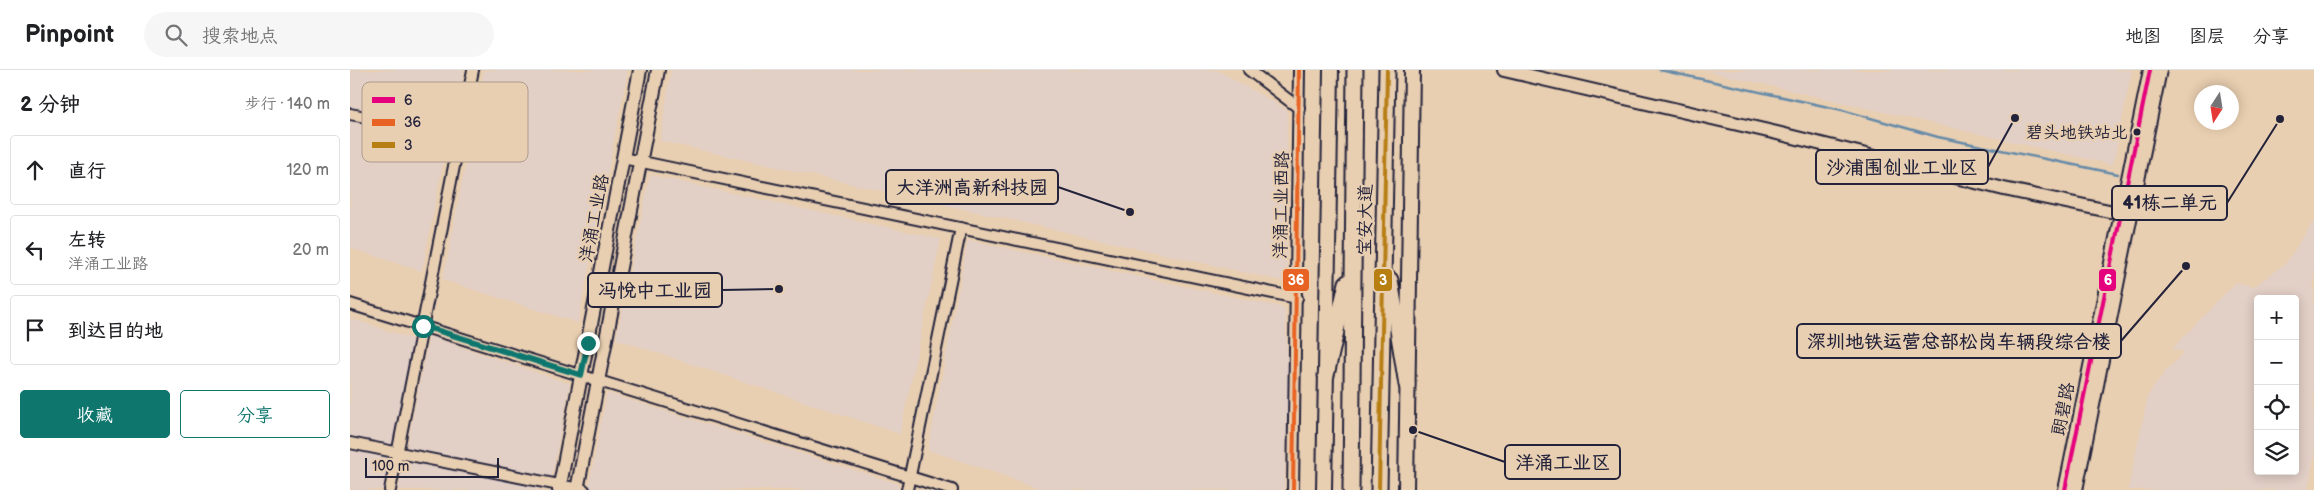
<!DOCTYPE html>
<html lang="zh">
<head>
<meta charset="utf-8">
<style>
  body { margin:0; font-family:"Balsamiq Sans","LXGW WenKai TC",sans-serif; background:#f6f6f6; color:#202124 }
  .controls { position:absolute; right:15px; bottom:15px; display:grid; overflow:hidden; border-radius:5px; box-shadow:0 2px 12px #0003 }
  .controls button { width:45px; height:45px; display:grid; place-items:center; padding:0; border:0; border-bottom:1px solid #e0e0e0; background:#fff; color:#202124; font:25px sans-serif }
  .compass { position:absolute; left:1844px; top:15px; width:45px; height:45px; border-radius:50%; background:#fff; box-shadow:0 2px 12px #0003; rotate:192deg }
  .scale { position:absolute; left:15px; bottom:12px; width:134px; box-sizing:border-box; padding-left:5px; border:2px solid #22223b; border-top:0; font-size:14px; line-height:18px; white-space:nowrap; color:#22223b; -webkit-text-stroke:4px #e9cfb1; paint-order:stroke }
  .stop { position:absolute; width:15px; height:15px; margin:-11px; border:4px solid #0f766e; border-radius:50%; background:#fff }
  .stop.end { background:#0f766e; border-color:#fff; box-shadow:0 1px 5px #0008 }
  .list { margin:0; padding:0; list-style:none }
  h2 { display:flex; justify-content:space-between; align-items:center; height:65px; margin:0; padding:0 20px; font-size:21px }
  h2 small { font-size:16px; font-weight:400; color:#757577 }
  .list li { display:grid; grid-template-columns:32px 1fr auto; gap:15px; align-items:center; box-sizing:border-box; height:70px; margin:0 10px 10px; padding:0 10px; border:1px solid #e0e0e0; border-radius:5px }
  .list b { display:block; font-size:19px; white-space:nowrap }
  .list p { margin:0; font-size:16px; white-space:nowrap; color:#757577 }
  .list em { font-size:16px; font-style:normal; color:#757577 }
  .actions { display:flex; gap:10px; padding:15px 20px }
  .actions a { flex:1; padding:11px 0; border:1px solid #0f766e; border-radius:5px; text-align:center; font-size:18px; color:#0f766e }
  .actions .main { background:#0f766e; color:#fff }
  .icon { flex:none; width:28px; height:28px; fill:none; stroke:currentColor; stroke-width:2; stroke-linecap:round; stroke-linejoin:round }
  .map { position:relative; flex:none; width:1964px; height:420px; overflow:hidden }
  header { display:flex; align-items:center; gap:30px; box-sizing:border-box; height:70px; padding:0 25px; background:#fff; border-bottom:1px solid #e0e0e0 }
  header strong { font-size:24px }
  nav { display:flex; gap:28px; margin-inline-start:auto; font-size:18px }
  .search { width:350px; height:45px; background:#f6f6f6; display:flex; align-items:center; gap:12px; box-sizing:border-box; padding:0 18px; border-radius:28px; color:#757577; font-size:19px }
  main { display:flex }
  aside { flex:1; background:#fff }
  .map>svg:first-child { display:block }
</style>
</head>
<body>
<header>
<strong>Pinpoint</strong>
<div class="search"><svg class="icon" aria-label="search" viewBox="0 0 24 24"><circle cx="10" cy="10" r="6"/><path d="M15 15l6 6"/></svg>搜索地点</div>
<nav><a>地图</a><a>图层</a><a>分享</a></nav>
</header>
<main>
<aside>
<h2>2 分钟<small>步行 · 140 m</small></h2>
<ul class="list">
<li><svg class="icon" aria-label="ahead" viewBox="0 0 24 24"><path d="M12 20V5M6 11l6-6 6 6"/></svg><div><b>直行</b></div><em>120 m</em></li>
<li><svg class="icon" aria-label="left" viewBox="0 0 24 24"><path d="M17 20v-9H6M10 6l-5 5 5 5"/></svg><div><b>左转</b><p>洋涌工业路</p></div><em>20 m</em></li>
<li><svg class="icon" aria-label="arrive" viewBox="0 0 24 24"><path d="M6 21V4h12l-3 4 3 4H6"/></svg><div><b>到达目的地</b></div></li>
</ul>
<div class="actions"><a class="main">收藏</a><a>分享</a></div>
</aside>
<div class="map">
<svg width="1964" height="420" viewBox="0 0 1964 420">
  <rect width="100%" height="100%" fill="#e9cfb1"/>
  <filter id="ink" filterUnits="userSpaceOnUse"><feTurbulence type="fractalNoise" baseFrequency=".02" numOctaves="2"/><feDisplacementMap in="SourceGraphic" scale="10" xChannelSelector="R" yChannelSelector="G"/><feConvolveMatrix kernelMatrix="1 2 1 2 8 2 1 2 1" color-interpolation-filters="sRGB"/></filter>
  <g filter="url(#ink)">
    <g fill="#e2cfc6" fill-rule="evenodd">
      <path d="M 0,0 L 114,0 L 104,58 L 0,38 Z"/>
      <path d="M 134,0 L 278,0 L 228,253 L 93,210 Z"/>
      <path d="M 321,0 L 867,0 L 937,40 L 937,212 L 310,71 Z"/>
      <path d="M 1352,0 L 1782,0 L 1763,95 Z"/>
      <path d="M 0,48 L 98,67 L 72,201 L 0,178 Z"/>
      <path d="M 300,105 L 591,169 L 550,364 L 266,269 Z"/>
      <path d="M 1964,150 L 1964,389 L 1958,420 L 1778,420 L 1798,325 L 1815,302 L 1834,282 L 1822,279 L 1885,213 L 1903,217 L 1936,193 ZM 1908,229 L 1945,229 L 1945,401 L 1908,401 Z"/>
      <path d="M 618,170 L 935,238 L 939,319 L 934,420 L 695,420 L 578,380 Z"/>
      <path d="M 0,248 L 65,270 L 33,420 L 0,420 Z"/>
      <path d="M 79,266 L 220,314 L 199,420 L 48,420 Z"/>
      <path d="M 257,323 L 549,414 L 548,420 L 238,420 Z"/>
    </g>
    <g fill="none" stroke-linecap="round" stroke-linejoin="round">
      <path stroke="#658aa9" stroke-width="2.5" d="M 1310,0 L 1492,40 L 1588,67 L 1768,104"/>
      <defs>
        <g id="minor">
          <path d="M 899,0 L 949,38"/>
          <path d="M 0,44 L 109,65"/>
          <path d="M 273,88 L 947,228"/>
          <path d="M 0,234 L 602,420"/>
          <path d="M 0,373 L 234,420"/>
          <path d="M 40,420 L 123,0"/>
          <path d="M 557,420 L 611,158"/>
          <path d="M 943,420 L 949,0"/>
        </g>
        <g id="tertiary">
          <path d="M 1154,0 L 1427,63 L 1654,119 L 1759,141"/>
          <path d="M 209,420 L 290,0"/>
          <path d="M 227,420 L 308,0"/>
          <path d="M 1715,420 L 1800,0"/>
          <path d="M 1726,420 L 1810,0"/>
        </g>
        <g id="secondary">
          <path d="M 974,420 L 981,0"/>
          <path d="M 1056,420 L 1062,0"/>
        </g>
        <g id="primary">
          <path d="M 1040,210 L 1057,315"/>
          <path d="M 976,305 L 997,213"/>
          <path d="M 1001,420 L 1005,0"/>
          <path d="M 1029,420 L 1037,0"/>
        </g>
      </defs>
      <use href="#minor" stroke="#22223b" stroke-width="14"/>
      <use href="#tertiary" stroke="#22223b" stroke-width="16"/>
      <use href="#secondary" stroke="#22223b" stroke-width="18"/>
      <use href="#primary" stroke="#22223b" stroke-width="19"/>
      <use href="#minor" stroke="#e9cfb1" stroke-width="10"/>
      <use href="#tertiary" stroke="#e9cfb1" stroke-width="12"/>
      <use href="#secondary" stroke="#e9cfb1" stroke-width="14"/>
      <use href="#primary" stroke="#e9cfb1" stroke-width="15"/>
      <defs>
        <path id="bus-1" d="M 1715,420 L 1800,0"/>
        <path id="bus-2" d="M 943,420 L 949,0"/>
        <path id="bus-3" d="M 1029,420 L 1037,0"/>
      </defs>
      <use href="#bus-1" stroke="#e9cfb1" stroke-width="8"/>
      <use href="#bus-2" stroke="#e9cfb1" stroke-width="8"/>
      <use href="#bus-3" stroke="#e9cfb1" stroke-width="8"/>
      <use href="#bus-1" stroke="#e5007d" stroke-width="4"/>
      <use href="#bus-2" stroke="#e86223" stroke-width="4"/>
      <use href="#bus-3" stroke="#b77e12" stroke-width="4"/>
    </g>
  </g>
  <g fill="none" stroke-linecap="round" stroke-linejoin="round" filter="url(#ink)">
    <path stroke="#0f766e" stroke-width="6" d="M 73,256 L 231,305 L 238,273"/>
  </g>
  <circle fill="#22223b" stroke="#e9cfb1" stroke-width="2" cx="1787" cy="62" r="4.5"/>
  <g text-anchor="middle" stroke-width="4.5" stroke-linejoin="round" paint-order="stroke">
    <g font-size="17" fill="#22223b" stroke="#e9cfb1" text-anchor="end">
      <text x="1778" y="68">碧头地铁站北</text>
    </g>
    <g font-size="18" fill="#22223b" stroke="#e9cfb1">
      <text transform="translate(931 135) rotate(-89)" y="6">洋涌工业西路</text>
      <text transform="translate(244 148) rotate(-79)" y="6">洋涌工业路</text>
      <text transform="translate(1015 150) rotate(-89)" y="6">宝安大道</text>
      <text transform="translate(1713 339) rotate(-79)" y="6">朗碧路</text>
    </g>
  </g>
  <rect x="12" y="12" width="166" height="80" rx="8" fill="#e9cfb1" stroke="#ad9b8e" stroke-width="1"/>
  <rect x="22" y="27" width="23" height="6" fill="#e5007d"/>
  <rect x="22" y="49" width="23" height="7" fill="#e86223"/>
  <rect x="22" y="72" width="23" height="6" fill="#b77e12"/>
  <g font-size="14" fill="#22223b">
    <text x="54" y="35">6</text>
    <text x="54" y="57">36</text>
    <text x="54" y="80">3</text>
  </g>
  <path fill="none" stroke="#22223b" stroke-width="2" d="M1665 48L1638 97M780 142L708 117M1930 49L1877 133M429 219L372 220M1836 196L1771 271M1063 360L1155 392"/>
  <g fill="#22223b" stroke="#e9cfb1" stroke-width="2">
    <circle cx="1665" cy="48" r="5"/>
    <circle cx="780" cy="142" r="5"/>
    <circle cx="1930" cy="49" r="5"/>
    <circle cx="429" cy="219" r="5"/>
    <circle cx="1836" cy="196" r="5"/>
    <circle cx="1063" cy="360" r="5"/>
  </g>
  <g fill="#e9cfb1" stroke="#22223b" stroke-width="2">
    <rect x="1466" y="80" width="172" height="34" rx="5"/>
    <rect x="536" y="100" width="172" height="34" rx="5"/>
    <rect x="1762" y="116" width="115" height="34" rx="5"/>
    <rect x="238" y="203" width="134" height="34" rx="5"/>
    <rect x="1447" y="254" width="324" height="34" rx="5"/>
    <rect x="1155" y="375" width="115" height="34" rx="5"/>
  </g>
  <g font-size="19" text-anchor="middle" font-weight="bold" fill="#22223b">
    <text x="1552" y="104">沙浦围创业工业区</text>
    <text x="622" y="124">大洋洲高新科技园</text>
    <text x="1820" y="139">41栋二单元</text>
    <text x="305" y="227">冯悦中工业园</text>
    <text x="1609" y="278">深圳地铁运营总部松岗车辆段综合楼</text>
    <text x="1213" y="399">洋涌工业区</text>
  </g>
  <g stroke="#e9cfb1" stroke-width="2">
    <rect x="932" y="198" width="28" height="24" rx="5" fill="#e86223"/>
    <rect x="1023" y="198" width="20" height="24" rx="5" fill="#b77e12"/>
    <rect x="1748" y="198" width="19" height="24" rx="5" fill="#e5007d"/>
  </g>
  <g font-size="14" text-anchor="middle" font-weight="bold" fill="#fff">
    <text x="946" y="215">36</text>
    <text x="1033" y="215">3</text>
    <text x="1758" y="215">6</text>
  </g>
</svg>
<div class="controls">
<button>+</button>
<button>−</button>
<button><svg class="icon" aria-label="locate" viewBox="0 0 24 24"><circle cx="12" cy="12" r="6"/><path d="M12 2v4M12 18v4M2 12h4M18 12h4"/></svg></button>
<button><svg class="icon" aria-label="layers" viewBox="0 0 24 24"><path d="M12 4l9 5-9 5-9-5zM3 14l9 5 9-5"/></svg></button>
</div>
<svg class="compass" viewBox="-18 -18 36 36"><path d="M0-13l5 13h-10z" fill="#e53935"/><path d="M0 13l5-13h-10z" fill="#757577"/></svg>
<div class="scale">100 m</div>
<div class="stop" style="left:73px;top:256px"></div>
<div class="stop end" style="left:238px;top:273px"></div>
</div>
</main>
</body>
</html>
